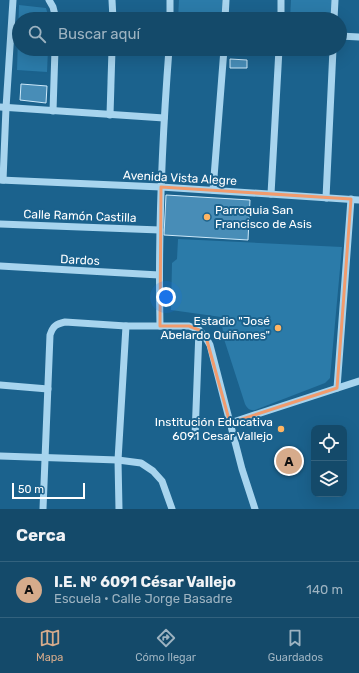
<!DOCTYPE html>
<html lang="es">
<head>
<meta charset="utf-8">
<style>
  body { margin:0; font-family:Rubik,sans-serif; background:#1d5170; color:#f1f3f6 }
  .controls { position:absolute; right:12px; bottom:12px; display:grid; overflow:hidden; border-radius:8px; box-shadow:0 4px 16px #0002 }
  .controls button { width:36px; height:36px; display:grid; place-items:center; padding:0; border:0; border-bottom:1px solid #33627e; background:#144a6a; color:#f1f3f6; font:20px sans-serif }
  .scale { position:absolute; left:12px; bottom:10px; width:73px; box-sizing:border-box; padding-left:4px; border:2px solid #fff; border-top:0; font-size:11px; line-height:14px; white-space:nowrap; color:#fff; -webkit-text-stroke:3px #1b628d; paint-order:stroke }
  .you { position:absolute; left:166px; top:297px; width:14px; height:14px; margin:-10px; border:3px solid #fff; border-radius:50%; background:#1a73e8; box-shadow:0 0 0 6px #1a73e833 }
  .badge { display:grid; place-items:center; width:26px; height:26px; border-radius:50%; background:#d6ab8b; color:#111; font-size:13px; font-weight:700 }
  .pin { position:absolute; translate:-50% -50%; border:2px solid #fff; box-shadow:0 1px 4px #0006 }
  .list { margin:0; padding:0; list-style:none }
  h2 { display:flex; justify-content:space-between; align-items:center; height:52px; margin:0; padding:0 16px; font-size:17px }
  h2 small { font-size:13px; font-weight:400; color:#9db3c1 }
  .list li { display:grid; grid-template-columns:26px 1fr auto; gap:12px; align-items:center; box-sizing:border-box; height:56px; padding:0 16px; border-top:1px solid #33627e }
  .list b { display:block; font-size:15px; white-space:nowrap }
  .list p { margin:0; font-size:13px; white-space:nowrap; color:#9db3c1 }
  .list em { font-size:13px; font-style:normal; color:#9db3c1 }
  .icon { flex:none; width:22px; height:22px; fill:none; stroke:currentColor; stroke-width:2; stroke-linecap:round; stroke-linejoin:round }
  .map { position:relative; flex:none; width:359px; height:509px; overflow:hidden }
  .search { position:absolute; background:#144a6a; box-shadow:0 4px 16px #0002; left:12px; right:12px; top:12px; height:44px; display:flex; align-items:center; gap:10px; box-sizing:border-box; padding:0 14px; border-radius:22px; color:#9db3c1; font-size:15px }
  .sheet { height:108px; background:#144a6a }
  nav { display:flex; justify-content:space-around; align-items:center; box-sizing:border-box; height:56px; border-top:1px solid #33627e; background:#144a6a; font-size:11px; color:#9db3c1 }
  nav a { display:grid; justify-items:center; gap:2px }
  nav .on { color:#d6ab8b }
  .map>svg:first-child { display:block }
</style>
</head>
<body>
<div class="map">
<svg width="359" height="509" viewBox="0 0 359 509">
  <rect width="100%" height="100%" fill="#1b628d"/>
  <g fill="#2b7ba9">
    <path d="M 179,0 L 222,0 L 222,19 L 178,19 Z"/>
    <path d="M 291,0 L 332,0 L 331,19 L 290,19 Z"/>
    <path d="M 19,5 L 46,8 L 49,19 L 19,19 L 19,49 L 48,49 L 47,72 L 17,70 Z"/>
    <path d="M 178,239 L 342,247 L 330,378 L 325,383 L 255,410 C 250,411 247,408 245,404 L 224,339 L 221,317 L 171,310 L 172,263 L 177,259 Z"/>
  </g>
  <g fill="#488db7" stroke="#cde9fa">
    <path d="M 230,59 L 247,60 L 247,68 L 230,68 Z"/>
    <path d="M 21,84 L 47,86 L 46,103 L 20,100 Z"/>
    <path d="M 166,195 L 250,200 L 248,240 L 164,235 Z"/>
  </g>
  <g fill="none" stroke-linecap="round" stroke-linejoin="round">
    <g stroke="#a7d4ee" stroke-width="7">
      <path d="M 49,0 L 53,7 L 56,19"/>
      <path d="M 112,0 L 113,19"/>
      <path d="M 170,19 L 170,0"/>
      <path d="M 225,19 L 226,0"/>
      <path d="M 281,19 L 281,0"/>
      <path d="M 334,19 L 335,0"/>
      <path d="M 340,36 L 359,37"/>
      <path d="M 0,107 L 164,118"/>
      <path d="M 53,111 L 55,49"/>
      <path d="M 110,115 L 112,49"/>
      <path d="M 0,180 L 161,187 L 359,200"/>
      <path d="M 3,180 L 6,108 L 13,0"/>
      <path d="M 213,190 L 224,49"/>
      <path d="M 271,194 L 279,49"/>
      <path d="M 326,198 L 333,49"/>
      <path d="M 0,224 L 160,230"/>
      <path d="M 0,266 L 159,275"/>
      <path d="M 160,326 C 158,234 162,141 169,49"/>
      <path d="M 0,385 L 48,389"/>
      <path d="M 337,388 L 351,199"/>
      <path d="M 230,423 L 359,381"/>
      <path d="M 195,436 L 199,330"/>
      <path d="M 0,456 L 118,460 L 141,463 L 153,471 L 162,481 L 172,509"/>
      <path d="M 43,509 L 50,335 C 53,326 56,324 65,322 L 126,326 L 189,326 C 201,330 204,334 210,345 L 242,469 L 255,509"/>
      <path d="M 119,509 L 118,460 L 126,326"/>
    </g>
  </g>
  <path fill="none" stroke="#f19b6d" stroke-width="3" stroke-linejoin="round" d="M 161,187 L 351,199 L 337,388 L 230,423 L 206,337 L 199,330 L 189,326 L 160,326 Z"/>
  <g fill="#ffb563" stroke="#1b628d" stroke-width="1.5">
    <circle cx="207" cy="217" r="4"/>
    <circle cx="278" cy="328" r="4"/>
    <circle cx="281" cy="429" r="4"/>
  </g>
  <g text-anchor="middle" stroke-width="4" stroke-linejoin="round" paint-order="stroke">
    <g font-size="12" fill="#fff" stroke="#1b628d">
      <text transform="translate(180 178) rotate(3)" y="4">Avenida Vista Alegre</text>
      <text transform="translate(80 216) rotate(2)" y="4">Calle Ramón Castilla</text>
      <text transform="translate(80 260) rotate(3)" y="4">Dardos</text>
    </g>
    <g font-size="12" fill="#fff" stroke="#1b628d" text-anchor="end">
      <text x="215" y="214" text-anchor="start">Parroquia San<tspan x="215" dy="14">Francisco de Asis</tspan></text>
      <text x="270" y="325">Estadio "José<tspan x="270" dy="14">Abelardo Quiñones"</tspan></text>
      <text x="273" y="426">Institución Educativa<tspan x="273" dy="14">6091 Cesar Vallejo</tspan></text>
    </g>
  </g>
</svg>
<div class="controls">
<button><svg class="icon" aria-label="locate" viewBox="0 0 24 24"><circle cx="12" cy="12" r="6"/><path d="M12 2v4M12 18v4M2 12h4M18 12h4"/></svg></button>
<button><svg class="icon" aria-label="layers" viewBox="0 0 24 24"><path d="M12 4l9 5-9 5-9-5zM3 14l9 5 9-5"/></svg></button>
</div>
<div class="scale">50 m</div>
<div class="you"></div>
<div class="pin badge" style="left:289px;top:461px">A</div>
<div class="search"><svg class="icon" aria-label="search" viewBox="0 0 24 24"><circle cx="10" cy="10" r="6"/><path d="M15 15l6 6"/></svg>Buscar aquí</div>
</div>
<section class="sheet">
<h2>Cerca<small></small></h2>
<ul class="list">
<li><span class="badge">A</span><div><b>I.E. N° 6091 César Vallejo</b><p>Escuela · Calle Jorge Basadre</p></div><em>140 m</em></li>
</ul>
</section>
<nav>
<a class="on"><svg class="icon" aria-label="map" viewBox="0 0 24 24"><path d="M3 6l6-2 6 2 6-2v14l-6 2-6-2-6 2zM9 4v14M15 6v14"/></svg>Mapa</a>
<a><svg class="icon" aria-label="directions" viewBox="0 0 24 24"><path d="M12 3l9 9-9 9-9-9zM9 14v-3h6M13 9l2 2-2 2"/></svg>Cómo llegar</a>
<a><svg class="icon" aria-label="saved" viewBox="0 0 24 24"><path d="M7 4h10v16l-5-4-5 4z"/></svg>Guardados</a>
</nav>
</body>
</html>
